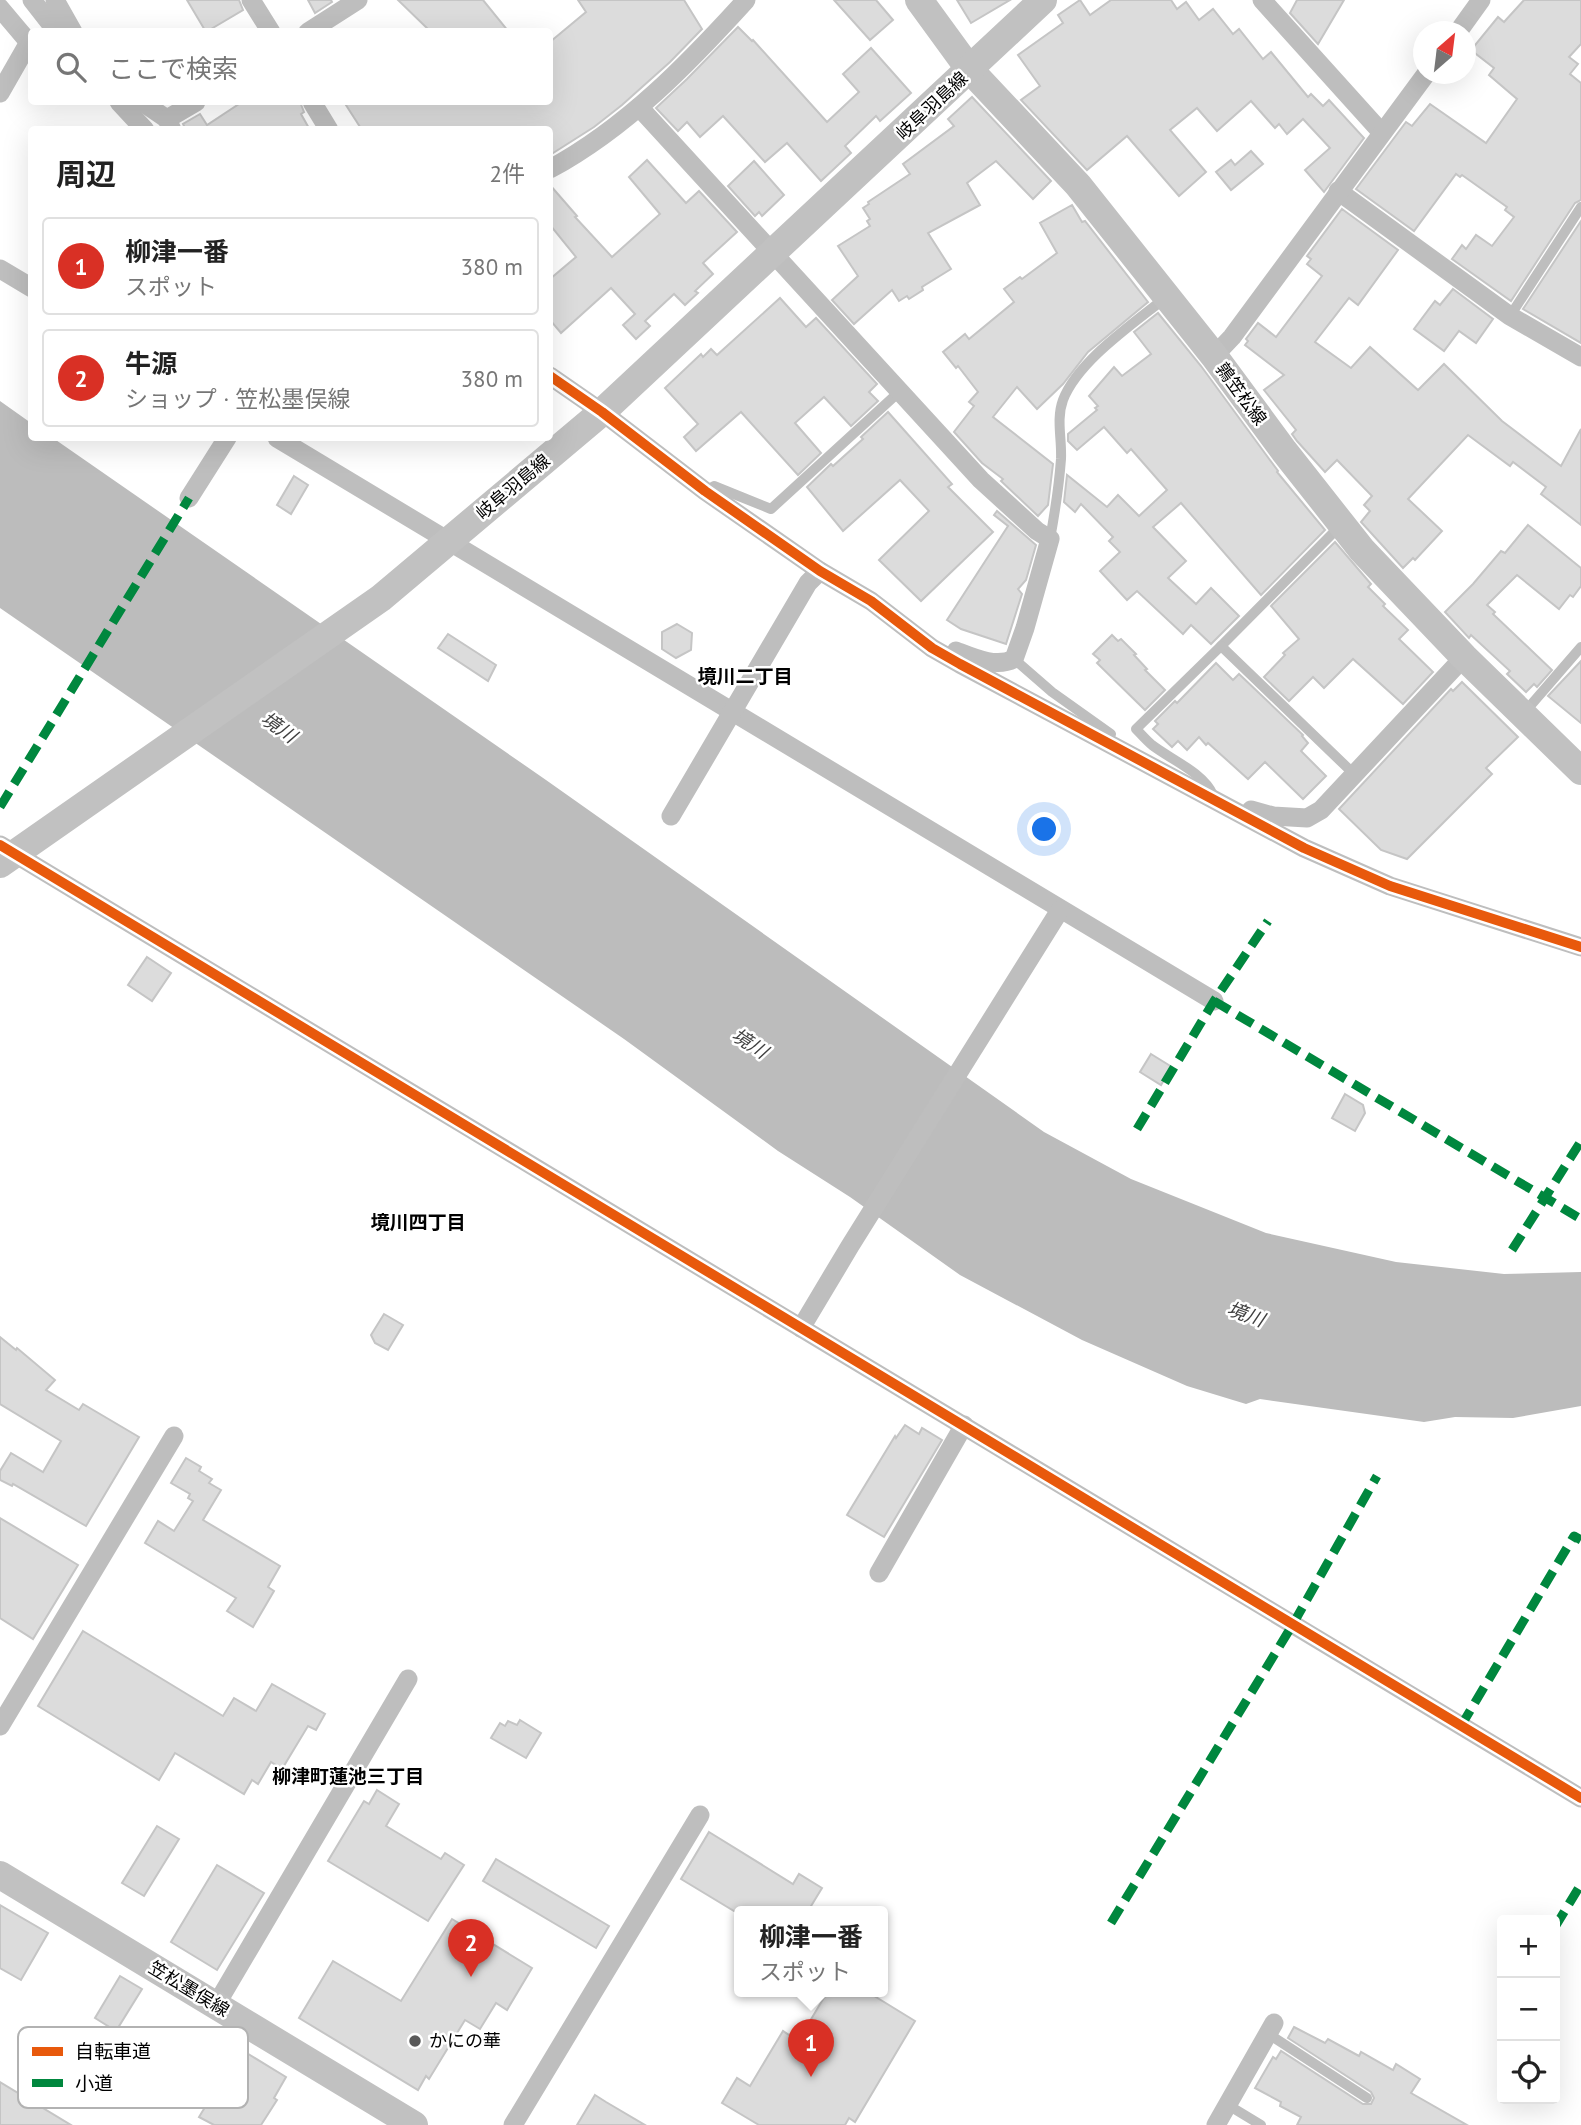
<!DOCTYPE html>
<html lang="ja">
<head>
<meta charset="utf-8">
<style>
  body { margin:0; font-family:"PT Sans","Noto Sans JP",sans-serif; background:#f2f2f2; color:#222 }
  .controls { position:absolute; right:21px; bottom:21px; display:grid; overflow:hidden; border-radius:7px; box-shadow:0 7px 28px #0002 }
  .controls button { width:63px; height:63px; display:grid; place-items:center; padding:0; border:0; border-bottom:2px solid #e0e0e0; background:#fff; color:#222; font:35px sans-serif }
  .compass { position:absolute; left:1413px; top:21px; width:63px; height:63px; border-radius:50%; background:#fff; box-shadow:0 7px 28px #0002; rotate:28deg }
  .you { position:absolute; left:1045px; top:830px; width:24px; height:24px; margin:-18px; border:5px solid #fff; border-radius:50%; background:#1a73e8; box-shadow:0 0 0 10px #1a73e833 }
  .badge { display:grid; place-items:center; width:46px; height:46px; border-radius:50%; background:#d93025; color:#fff; font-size:23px; font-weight:700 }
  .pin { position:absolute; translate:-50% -58px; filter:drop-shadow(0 2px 4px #0008) }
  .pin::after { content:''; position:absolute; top:37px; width:24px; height:21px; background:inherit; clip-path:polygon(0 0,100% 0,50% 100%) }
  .popup { position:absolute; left:734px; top:1906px; width:154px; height:91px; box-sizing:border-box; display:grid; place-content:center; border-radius:7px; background:#fff; filter:drop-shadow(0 2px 5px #0005); font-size:23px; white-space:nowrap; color:#767676 }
  .popup b { font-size:26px; color:#222 }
  .popup::after { content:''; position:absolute; left:50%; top:100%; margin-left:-14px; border:14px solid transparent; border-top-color:#fff }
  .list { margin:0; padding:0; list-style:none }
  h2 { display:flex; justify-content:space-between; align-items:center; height:91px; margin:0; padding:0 28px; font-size:30px }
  h2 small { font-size:23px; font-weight:400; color:#767676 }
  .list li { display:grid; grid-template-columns:46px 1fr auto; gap:21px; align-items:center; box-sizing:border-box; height:98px; margin:0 14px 14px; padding:0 14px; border:2px solid #e0e0e0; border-radius:7px }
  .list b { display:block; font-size:26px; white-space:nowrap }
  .list p { margin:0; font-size:23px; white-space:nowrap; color:#767676 }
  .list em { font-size:23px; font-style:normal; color:#767676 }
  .icon { flex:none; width:38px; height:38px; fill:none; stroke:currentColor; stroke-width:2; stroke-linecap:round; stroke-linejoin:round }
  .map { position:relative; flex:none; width:1581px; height:2125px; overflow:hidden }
  .search { position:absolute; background:#fff; box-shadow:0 7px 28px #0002; left:28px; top:28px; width:525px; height:77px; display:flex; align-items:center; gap:18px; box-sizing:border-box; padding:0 24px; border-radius:7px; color:#767676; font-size:26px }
  .panel { position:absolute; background:#fff; box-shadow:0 7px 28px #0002; left:28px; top:126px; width:525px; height:315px; border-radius:7px }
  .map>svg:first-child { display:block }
</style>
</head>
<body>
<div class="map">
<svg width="1581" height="2125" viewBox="0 0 1581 2125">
  <rect width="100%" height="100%" fill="#fff"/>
  <path fill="#bcbcbc" d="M 0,401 L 31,423 L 32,438 L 53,438 L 546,780 L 1044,1132 L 1131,1179 L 1266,1233 L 1396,1262 L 1504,1274 L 1581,1272 L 1581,1406 L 1513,1418 L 1455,1417 L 1424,1422 L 1260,1399 L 1246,1404 L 1187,1386 L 1082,1340 L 960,1275 L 850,1197 L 778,1151 L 624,1039 L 0,608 Z"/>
  <g fill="#dcdcdc" stroke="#c5c5c5" stroke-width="2">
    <path d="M 187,0 L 239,0 L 243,10 L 206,32 Z"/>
    <path d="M 308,0 L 331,0 L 332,2 L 315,13 Z"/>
    <path d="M 398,0 L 483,0 L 509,32 L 431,32 Z"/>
    <path d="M 578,0 L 684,0 L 702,29 L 670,62 L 622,105 L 594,127 L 550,155 L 550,130 L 362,130 L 344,102 L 550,102 L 550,42 L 586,12 Z"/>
    <path d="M 834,0 L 876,0 L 893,20 L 870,40 Z"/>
    <path d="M 957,0 L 1010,0 L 971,23 Z"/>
    <path d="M 1080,0 L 1090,15 L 1111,0 L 1171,0 L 1177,9 L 1186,2 L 1199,20 L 1213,9 L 1233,34 L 1239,29 L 1263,59 L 1271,52 L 1308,97 L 1311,94 L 1323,106 L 1329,100 L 1364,138 L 1324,192 L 1305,170 L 1330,148 L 1303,119 L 1287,134 L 1279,124 L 1275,128 L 1251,101 L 1217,131 L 1197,108 L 1170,130 L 1206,172 L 1179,196 L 1127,136 L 1087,170 L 1021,100 L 1040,86 L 1018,55 L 1063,23 L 1058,15 Z"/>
    <path d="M 1297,0 L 1344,0 L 1318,44 L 1290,13 Z"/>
    <path d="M 1524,0 L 1581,0 L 1581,44 L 1569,57 L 1578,64 L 1570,74 L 1581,83 L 1581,200 L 1575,203 L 1511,301 L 1452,259 L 1462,245 L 1466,249 L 1476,235 L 1492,246 L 1514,217 L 1505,210 L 1507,207 L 1462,175 L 1460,177 L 1456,174 L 1414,231 L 1356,189 L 1406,122 L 1412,126 L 1430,104 L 1486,143 L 1517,99 L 1489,75 L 1494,68 L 1471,50 L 1498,17 L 1504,22 Z"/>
    <path d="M 738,27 L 752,41 L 753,40 L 827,122 L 859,92 L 843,74 L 871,48 L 911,93 L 880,121 L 876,116 L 845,146 L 851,153 L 821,181 L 787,143 L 765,162 L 723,116 L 700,137 L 687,122 L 678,131 L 656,108 L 687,79 Z"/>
    <path d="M 972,97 L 1051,181 L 1033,199 L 996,161 L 967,183 L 980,205 L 928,233 L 951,269 L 922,287 L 923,290 L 909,299 L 907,296 L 899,301 L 892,290 L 854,324 L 832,300 L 858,276 L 838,246 L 870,226 L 867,221 L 870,219 L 863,208 L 869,204 L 868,202 L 910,174 L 903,164 L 954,126 L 948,119 Z"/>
    <path d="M 242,102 L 300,102 L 304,112 L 301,114 L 310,130 L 186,130 L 183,124 L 200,114 L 207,125 Z"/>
    <path d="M 1251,151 L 1263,164 L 1231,190 L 1216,172 L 1231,160 L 1235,165 Z"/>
    <path d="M 647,160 L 686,203 L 699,191 L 737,232 L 703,263 L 713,274 L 695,291 L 698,293 L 685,305 L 674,294 L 645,321 L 650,326 L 636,339 L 623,325 L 635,314 L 611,288 L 561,333 L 550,320 L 550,279 L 576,257 L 550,225 L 550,185 L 577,216 L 575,217 L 612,257 L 660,214 L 629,177 Z"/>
    <path d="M 754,161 L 784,195 L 762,216 L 759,212 L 755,216 L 728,186 Z"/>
    <path d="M 1072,205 L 1082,222 L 1085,221 L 1148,302 L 1088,352 L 1063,384 L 1037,409 L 1017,387 L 993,417 L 1053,464 L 1048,505 L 1038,516 L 1001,481 L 1003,479 L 982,463 L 954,432 L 974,406 L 969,402 L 978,392 L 958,366 L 956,368 L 943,352 L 965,334 L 969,339 L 1014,302 L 1004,289 L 1020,277 L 1022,279 L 1057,253 L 1040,223 Z"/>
    <path d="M 1342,209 L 1398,250 L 1358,305 L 1349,298 L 1315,342 L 1351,368 L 1370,347 L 1418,390 L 1444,364 L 1502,421 L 1561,466 L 1581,429 L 1581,525 L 1541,494 L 1546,487 L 1513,462 L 1510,466 L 1468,435 L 1408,499 L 1442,531 L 1415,560 L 1413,558 L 1403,568 L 1361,522 L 1370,511 L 1364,505 L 1372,496 L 1337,460 L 1325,472 L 1297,441 L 1292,434 L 1296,430 L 1264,390 L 1284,375 L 1245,345 L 1248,341 L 1246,339 L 1258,323 L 1276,337 L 1322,276 L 1307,264 L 1311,259 L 1307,256 Z"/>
    <path d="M 1581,221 L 1581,343 L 1523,309 Z"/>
    <path d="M 1453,289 L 1493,319 L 1476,343 L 1459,331 L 1444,351 L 1414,329 L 1435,301 L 1440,305 Z"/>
    <path d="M 780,298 L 806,327 L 816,318 L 877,384 L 869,392 L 878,401 L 851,426 L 824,397 L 795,423 L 821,453 L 798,475 L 741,412 L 696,451 L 684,437 L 698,424 L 665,388 L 701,354 L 703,357 L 711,349 L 717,355 Z"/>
    <path d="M 1158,313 L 1201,366 L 1278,471 L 1277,472 L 1325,530 L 1261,595 L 1181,503 L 1153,527 L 1186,561 L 1168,578 L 1196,604 L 1211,588 L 1239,616 L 1211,644 L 1191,625 L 1183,634 L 1137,591 L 1127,600 L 1100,571 L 1120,552 L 1109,541 L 1113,537 L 1081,504 L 1075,512 L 1064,502 L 1067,475 L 1107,507 L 1118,495 L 1139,516 L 1167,490 L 1131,449 L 1127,453 L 1104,427 L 1077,450 L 1068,441 L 1068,434 L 1097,410 L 1095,408 L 1098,406 L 1089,396 L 1114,367 L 1122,376 L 1151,354 L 1134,332 Z"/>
    <path d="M 888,412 L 952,484 L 948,487 L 993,532 L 921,601 L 879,560 L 929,511 L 900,480 L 843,531 L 807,487 L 831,464 L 833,466 L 863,439 L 861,437 Z"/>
    <path d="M 294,476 L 308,485 L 291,514 L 277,505 Z"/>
    <path d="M 997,511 L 1036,545 L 1026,580 L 1018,589 L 1022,594 L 1006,644 L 961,629 L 947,620 L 1008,526 L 994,515 Z"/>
    <path d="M 1528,525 L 1581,568 L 1581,586 L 1573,597 L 1570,595 L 1559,609 L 1517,575 L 1487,605 L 1495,612 L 1493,614 L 1552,670 L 1537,687 L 1534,684 L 1526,692 L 1507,674 L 1510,671 L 1471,635 L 1469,638 L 1445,612 L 1473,584 L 1501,551 L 1505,553 Z"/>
    <path d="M 1335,542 L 1371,584 L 1368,587 L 1385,604 L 1383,606 L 1408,630 L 1399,639 L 1433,672 L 1403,704 L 1353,659 L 1324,688 L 1313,677 L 1289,701 L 1264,677 L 1285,655 L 1283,653 L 1299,639 L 1271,606 Z"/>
    <path d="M 677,624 L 692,633 L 691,650 L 676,658 L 662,649 L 662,632 Z"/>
    <path d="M 448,634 L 496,665 L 488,681 L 438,648 Z"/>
    <path d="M 1112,635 L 1118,641 L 1121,639 L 1136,654 L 1134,655 L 1147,669 L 1145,670 L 1165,690 L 1145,710 L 1097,663 L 1100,660 L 1093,654 Z"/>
    <path d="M 1581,661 L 1581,723 L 1548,696 Z"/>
    <path d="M 1216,663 L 1233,680 L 1239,674 L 1303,735 L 1302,736 L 1308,743 L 1301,751 L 1326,776 L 1303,799 L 1265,762 L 1248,779 L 1208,743 L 1206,745 L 1199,737 L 1187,750 L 1178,741 L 1172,747 L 1153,729 L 1158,724 L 1155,721 L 1175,701 L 1177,703 Z"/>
    <path d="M 1462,682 L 1518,737 L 1486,768 L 1492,774 L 1407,859 L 1381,850 L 1339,809 L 1451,689 L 1453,691 Z"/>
    <path d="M 147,957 L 171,973 L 152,1001 L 128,985 Z"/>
    <path d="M 1151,1054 L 1172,1067 L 1161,1085 L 1140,1072 Z"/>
    <path d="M 1345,1094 L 1363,1105 L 1365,1113 L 1355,1131 L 1332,1118 Z"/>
    <path d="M 384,1314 L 403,1325 L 388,1350 L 375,1343 L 371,1335 Z"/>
    <path d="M 0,1337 L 16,1350 L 17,1348 L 55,1380 L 46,1390 L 79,1410 L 83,1404 L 139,1437 L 86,1526 L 13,1484 L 12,1486 L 0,1480 L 0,1471 L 11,1453 L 43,1472 L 61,1441 L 0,1404 Z"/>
    <path d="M 905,1425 L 919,1434 L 922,1428 L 942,1440 L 884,1537 L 847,1515 L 895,1436 L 896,1438 Z"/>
    <path d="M 186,1458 L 201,1467 L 199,1471 L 212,1479 L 209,1483 L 221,1490 L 203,1520 L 280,1566 L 268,1587 L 274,1591 L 253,1627 L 227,1611 L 236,1598 L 145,1543 L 158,1521 L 174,1531 L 193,1501 L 188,1498 L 190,1494 L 171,1483 Z"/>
    <path d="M 0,1518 L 78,1565 L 33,1639 L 0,1618 Z"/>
    <path d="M 83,1631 L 223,1716 L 234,1698 L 256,1711 L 272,1684 L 325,1714 L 316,1730 L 308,1726 L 282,1769 L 271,1762 L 258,1784 L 252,1780 L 244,1794 L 175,1753 L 159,1780 L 38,1706 Z"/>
    <path d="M 520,1720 L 541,1733 L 526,1758 L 491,1738 L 500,1723 L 505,1726 L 508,1721 L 517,1725 Z"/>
    <path d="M 377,1790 L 399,1804 L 386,1826 L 441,1859 L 445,1853 L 464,1865 L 428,1921 L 328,1861 L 364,1801 L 369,1804 Z"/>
    <path d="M 157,1826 L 179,1839 L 144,1896 L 122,1883 Z"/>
    <path d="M 709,1832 L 793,1884 L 799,1874 L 822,1888 L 808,1911 L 734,1911 L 681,1879 Z"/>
    <path d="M 496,1859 L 609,1926 L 596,1948 L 483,1881 Z"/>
    <path d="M 217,1865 L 264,1893 L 217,1970 L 171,1942 Z"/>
    <path d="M 0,1905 L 48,1933 L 21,1980 L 0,1968 Z"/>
    <path d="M 452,1919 L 532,1968 L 507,2010 L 496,2003 L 480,2029 L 465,2020 L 429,2079 L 426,2076 L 418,2090 L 299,2018 L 333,1961 L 401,2001 Z"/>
    <path d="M 120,1976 L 142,1989 L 116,2031 L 95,2018 Z"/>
    <path d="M 828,1991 L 866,1991 L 915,2021 L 855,2122 L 849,2118 L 845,2125 L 759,2125 L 722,2103 L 737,2078 L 750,2086 L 783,2031 L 798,2041 Z"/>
    <path d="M 1294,2027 L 1325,2043 L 1328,2039 L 1359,2056 L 1361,2052 L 1393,2070 L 1396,2064 L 1420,2079 L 1411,2093 L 1467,2125 L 1297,2125 L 1301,2117 L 1280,2106 L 1281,2102 L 1255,2088 L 1273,2057 L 1276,2059 L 1281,2051 L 1363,2104 L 1371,2104 L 1374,2098 L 1371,2092 L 1288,2038 Z"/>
    <path d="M 245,2052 L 286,2077 L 274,2098 L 277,2100 L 261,2125 L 214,2125 L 199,2117 L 213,2094 L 216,2096 Z"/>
    <path d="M 0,2082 L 71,2125 L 0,2125 Z"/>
    <path d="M 595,2095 L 606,2102 L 645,2125 L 577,2125 Z"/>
  </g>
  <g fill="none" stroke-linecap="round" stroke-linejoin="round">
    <g stroke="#bebebe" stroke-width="10">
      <path d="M 1510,316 L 1581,207"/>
      <path d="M 705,491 L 714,486 L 771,509 L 899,392"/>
      <path d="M 1343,528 L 1333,533 L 1221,646 L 1355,775"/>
      <path d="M 1050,539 C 1055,512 1059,486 1061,459 C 1062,439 1056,419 1063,400 C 1078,361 1133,324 1165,298"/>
      <path d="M 1014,659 L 1052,692 L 1111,734 L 1106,741"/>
      <path d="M 1524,713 L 1581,647"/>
      <path d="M 1213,795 C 1204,773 1170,759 1152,745 C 1146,740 1141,734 1136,729 L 1221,646"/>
      <path d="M 1267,2033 L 1367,2098"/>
      <path d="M 1228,2105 L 1261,2125"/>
    </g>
    <g stroke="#bebebe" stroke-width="19">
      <path d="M 32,0 L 57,32"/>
      <path d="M 55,0 L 73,32"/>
      <path d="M 251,0 L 271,32"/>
      <path d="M 1262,0 L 1382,133"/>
      <path d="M 0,8 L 32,46"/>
      <path d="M 308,32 L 358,0"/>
      <path d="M 1458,32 L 1481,0"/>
      <path d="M 0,93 L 28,44"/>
      <path d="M 119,102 L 145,130"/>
      <path d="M 142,102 L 167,119"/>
      <path d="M 312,102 L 329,130"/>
      <path d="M 639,107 L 981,480 L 1037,531 L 1050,539 L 1025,628 L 1014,659 C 996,668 974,658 956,651"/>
      <path d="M 172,130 L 167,119 L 196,102"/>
      <path d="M 550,169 C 626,128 688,64 746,0"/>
      <path d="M 1338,191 L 1510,316 L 1581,357"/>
      <path d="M 0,269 L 32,288"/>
      <path d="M 1214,356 L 1232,337 L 1426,74"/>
      <path d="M 550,376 L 602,412 L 705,491 L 820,571 L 871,601 L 932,648 L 960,664 L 1304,848 L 1390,886 L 1581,947"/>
      <path d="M 277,438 L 1214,1001"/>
      <path d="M 189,498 L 227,438"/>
      <path d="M 1251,810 L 1273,816 L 1307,818 L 1321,810 L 1464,657"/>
      <path d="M 671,816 L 808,583 L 820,571"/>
      <path d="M 0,845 L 1581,1798"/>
      <path d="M 801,1328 L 850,1246 L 1060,910"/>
      <path d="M 879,1573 L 964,1425"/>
      <path d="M 0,1726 L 174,1436"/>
      <path d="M 216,2005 L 408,1679"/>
      <path d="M 513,2125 L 700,1815"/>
      <path d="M 1216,2125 L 1274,2023"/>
    </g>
    <g stroke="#c1c1c1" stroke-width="28">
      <path d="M 919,0 L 970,70 L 1078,185 L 1214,356 L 1284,451 L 1362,550 L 1464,657 L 1581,771"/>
      <path d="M 0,864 L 381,598 L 602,412 L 1043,0"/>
      <path d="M 0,1875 L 414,2125"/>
    </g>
    <g stroke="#00873e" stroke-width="9" stroke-dasharray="18 9" stroke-linecap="butt">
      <path d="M 0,807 L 189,498"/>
      <path d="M 1214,1001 L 1581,1219"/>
      <path d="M 1137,1129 L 1214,1001 L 1268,921"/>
      <path d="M 1512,1250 L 1581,1141"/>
      <path d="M 1461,1726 L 1574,1536 L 1581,1540"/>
      <path d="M 1111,1923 L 1293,1624 L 1377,1476"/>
      <path d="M 1555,1927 L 1581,1884"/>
    </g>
    <defs>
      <g id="cycleway">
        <path d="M 550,376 L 602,412 L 705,491 L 820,571 L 871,601 L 932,648 L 960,664 L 1304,848 L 1390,886 L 1581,947"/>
        <path d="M 0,845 L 1581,1798"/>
      </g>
    </defs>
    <use href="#cycleway" stroke="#fff" stroke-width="15"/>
    <use href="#cycleway" stroke="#e8590c" stroke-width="10"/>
  </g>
  <circle fill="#595959" stroke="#fff" stroke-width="2.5" cx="415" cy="2041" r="7"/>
  <g text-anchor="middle" stroke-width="5" stroke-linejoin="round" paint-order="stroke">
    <g font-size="18" fill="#000" stroke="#fff">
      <text transform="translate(932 106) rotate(-43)" y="6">岐阜羽島線</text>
      <text transform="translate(1241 394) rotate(54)" y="6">鶉笠松線</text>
      <text transform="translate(513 487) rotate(-40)" y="6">岐阜羽島線</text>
      <text transform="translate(189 1989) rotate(31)" y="6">笠松墨俣線</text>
    </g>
    <g font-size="18" fill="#000" stroke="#fff" text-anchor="start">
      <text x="429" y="2047">かにの華</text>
    </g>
    <g font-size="19" font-weight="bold" fill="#000" stroke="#fff">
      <text x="745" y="683">境川二丁目</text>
      <text x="418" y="1229">境川四丁目</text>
      <text x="348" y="1783">柳津町蓮池三丁目</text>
    </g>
    <g font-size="19" font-style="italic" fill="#404040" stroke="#fff">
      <text transform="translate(279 727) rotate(35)" y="7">境川</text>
      <text transform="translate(750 1043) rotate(33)" y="7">境川</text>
      <text transform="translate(1246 1314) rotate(20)" y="7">境川</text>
    </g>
  </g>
  <rect x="18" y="2027" width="230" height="81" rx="10" fill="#fff" stroke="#b2b2b2" stroke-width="2"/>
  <rect x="32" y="2047" width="31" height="9" fill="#e8590c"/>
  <rect x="32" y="2079" width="31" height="8" fill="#00873e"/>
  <g font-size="19" fill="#000">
    <text x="75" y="2058">自転車道</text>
    <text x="75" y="2090">小道</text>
  </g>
</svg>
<div class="controls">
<button>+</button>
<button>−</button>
<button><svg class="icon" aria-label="locate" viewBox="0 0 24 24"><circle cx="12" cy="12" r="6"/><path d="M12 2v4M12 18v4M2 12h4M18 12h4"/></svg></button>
</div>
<svg class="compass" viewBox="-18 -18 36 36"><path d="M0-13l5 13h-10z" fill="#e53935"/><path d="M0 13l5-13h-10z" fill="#767676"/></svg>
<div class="you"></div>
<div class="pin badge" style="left:811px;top:2077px">1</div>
<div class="popup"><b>柳津一番</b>スポット</div>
<div class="pin badge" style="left:471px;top:1977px">2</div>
<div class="search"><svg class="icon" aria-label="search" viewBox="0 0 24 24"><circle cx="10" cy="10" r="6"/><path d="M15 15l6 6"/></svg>ここで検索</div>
<section class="panel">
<h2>周辺<small>2件</small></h2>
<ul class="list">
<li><span class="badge">1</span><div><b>柳津一番</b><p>スポット</p></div><em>380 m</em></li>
<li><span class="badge">2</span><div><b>牛源</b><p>ショップ · 笠松墨俣線</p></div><em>380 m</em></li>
</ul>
</section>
</div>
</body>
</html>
